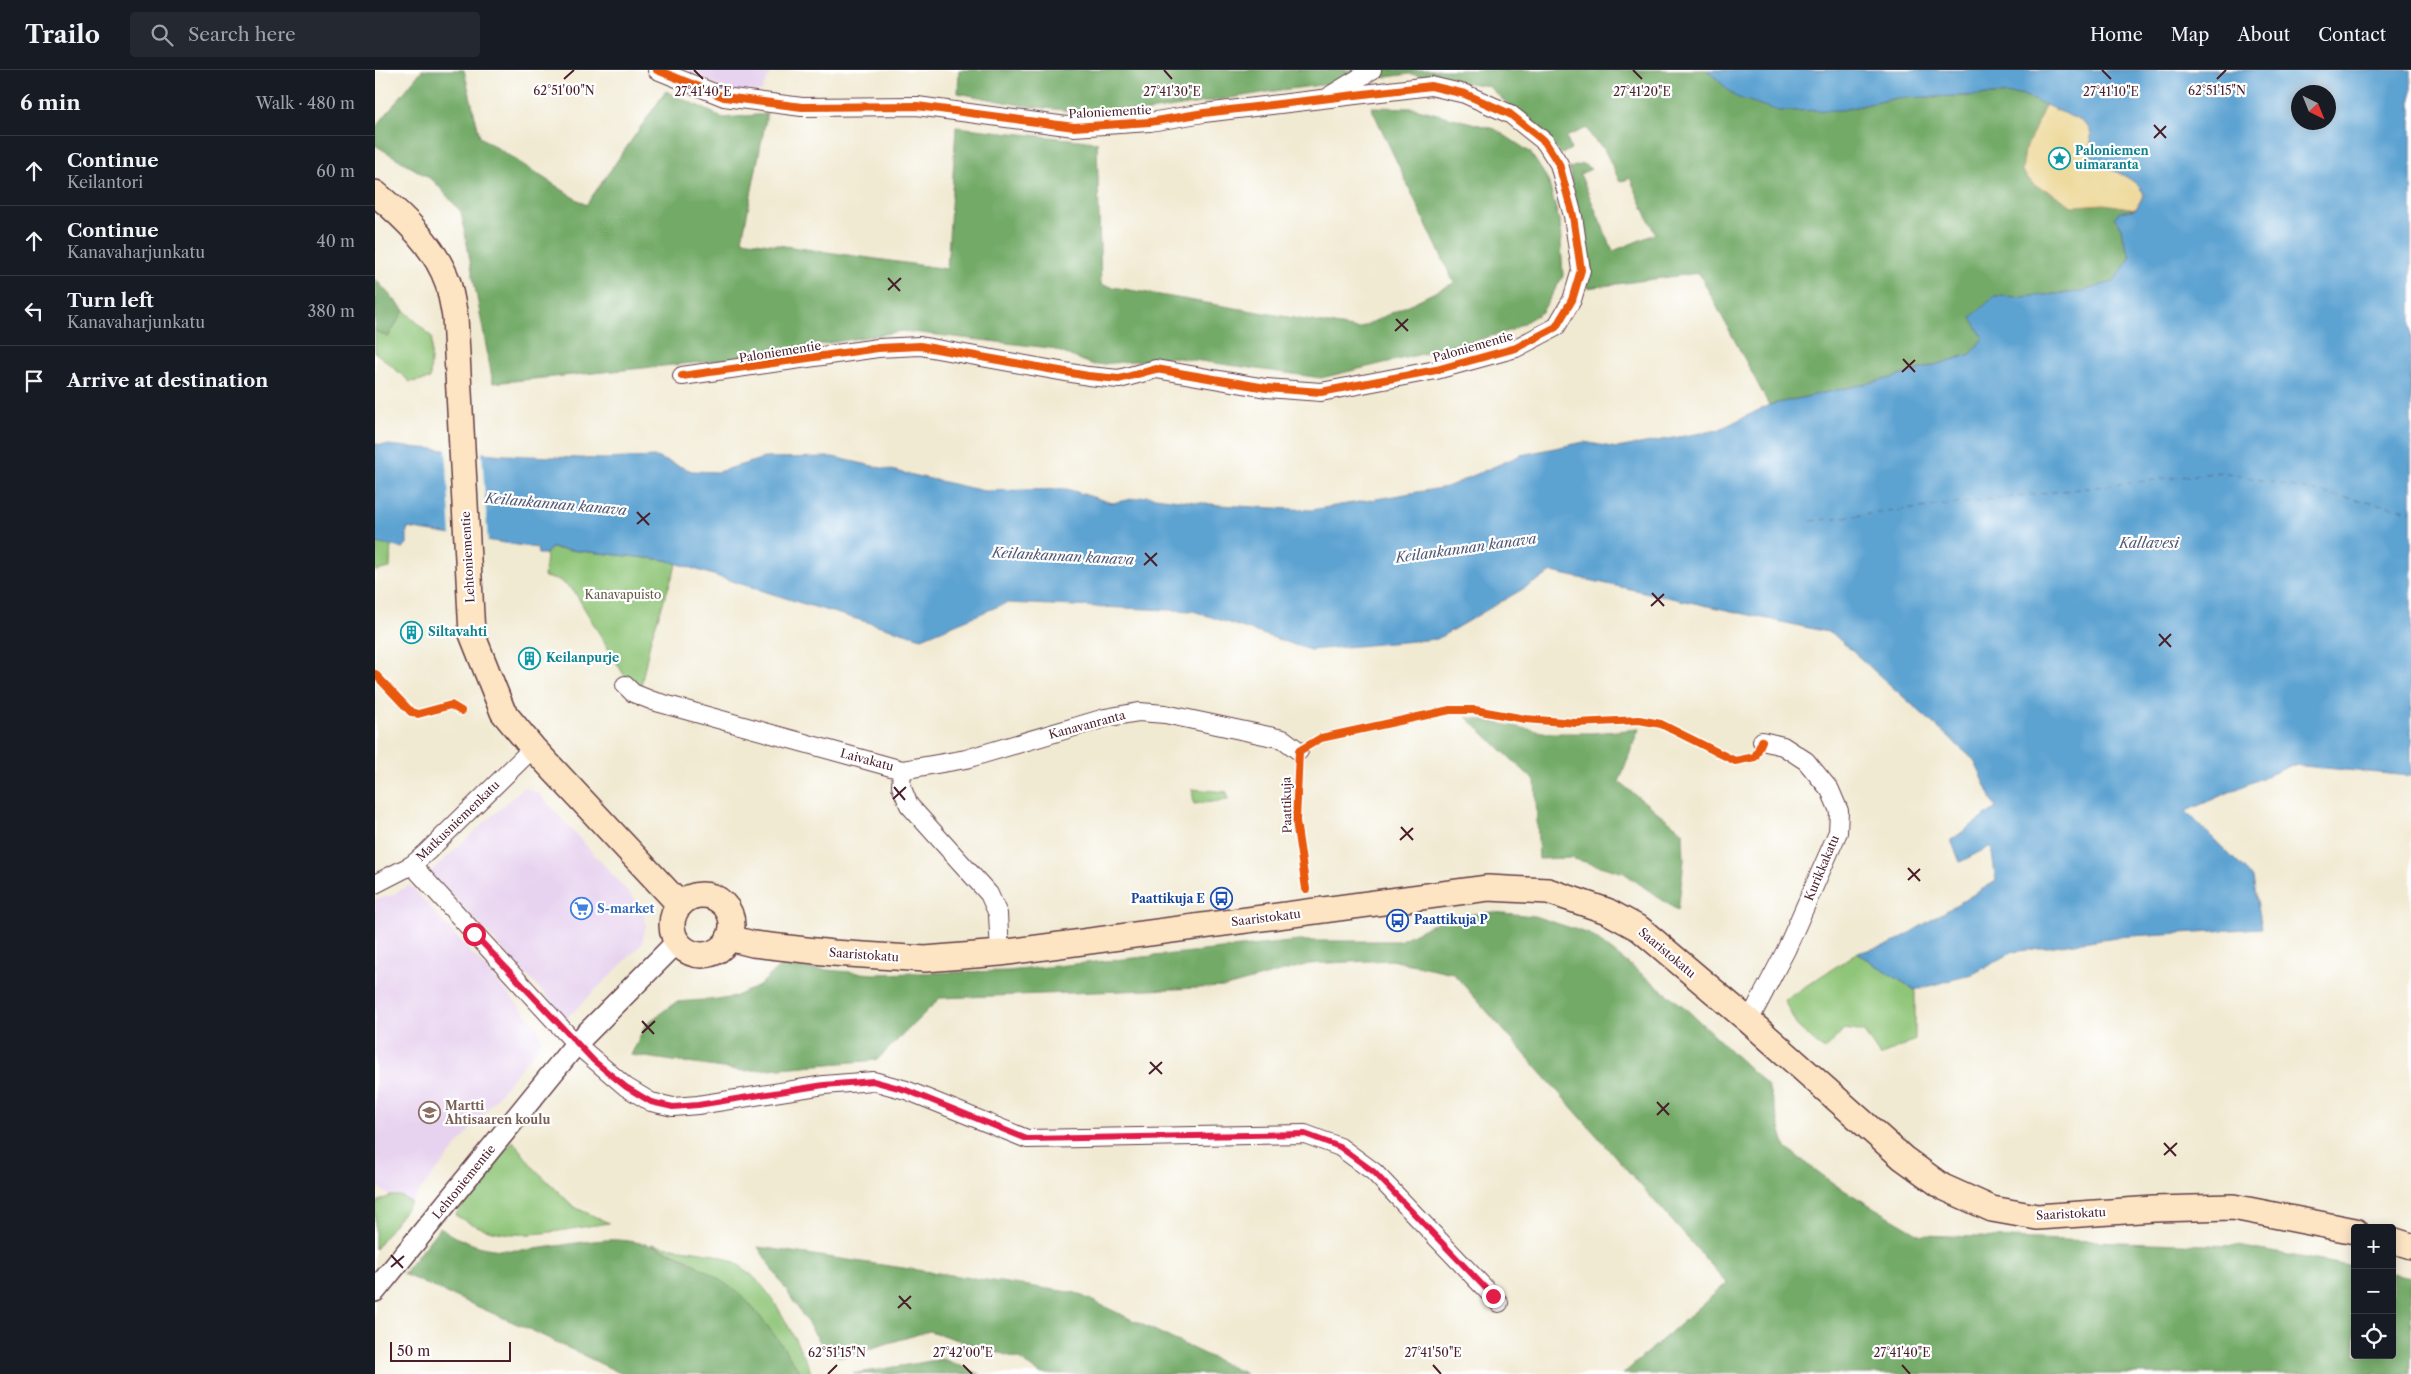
<!DOCTYPE html>
<html lang="en">
<head>
<meta charset="utf-8">
<style>
  body { margin:0; font-family:"Libre Caslon Text",serif; background:#242831; color:#f1f3f6 }
  .controls { position:absolute; right:15px; bottom:15px; display:grid; overflow:hidden; border-radius:5px; box-shadow:0 2px 12px #0003 }
  .controls button { width:45px; height:45px; display:grid; place-items:center; padding:0; border:0; border-bottom:1px solid #363941; background:#171b24; color:#f1f3f6; font:25px sans-serif }
  .compass { position:absolute; left:1916px; top:15px; width:45px; height:45px; border-radius:50%; background:#171b24; box-shadow:0 2px 12px #0003; rotate:137deg }
  .scale { position:absolute; left:15px; bottom:12px; width:121px; box-sizing:border-box; padding-left:5px; border:2px solid #4a1f2b; border-top:0; font-size:14px; line-height:18px; white-space:nowrap; color:#4a1f2b; -webkit-text-stroke:4px #fff; paint-order:stroke }
  .stop { position:absolute; width:15px; height:15px; margin:-11px; border:4px solid #e11d48; border-radius:50%; background:#fff }
  .stop.end { background:#e11d48; border-color:#fff; box-shadow:0 1px 5px #0008 }
  .list { margin:0; padding:0; list-style:none }
  h2 { display:flex; justify-content:space-between; align-items:center; height:65px; margin:0; padding:0 20px; font-size:21px }
  h2 small { font-size:16px; font-weight:400; color:#9ea1a6 }
  .list li { display:grid; grid-template-columns:32px 1fr auto; gap:15px; align-items:center; box-sizing:border-box; height:70px; padding:0 20px; border-top:1px solid #363941 }
  .list b { display:block; font-size:19px; white-space:nowrap }
  .list p { margin:0; font-size:16px; white-space:nowrap; color:#9ea1a6 }
  .list em { font-size:16px; font-style:normal; color:#9ea1a6 }
  .icon { flex:none; width:28px; height:28px; fill:none; stroke:currentColor; stroke-width:2; stroke-linecap:round; stroke-linejoin:round }
  .map { position:relative; flex:none; width:2036px; height:1304px; overflow:hidden }
  header { display:flex; align-items:center; gap:30px; box-sizing:border-box; height:70px; padding:0 25px; background:#171b24; border-bottom:1px solid #363941 }
  header strong { font-size:24px }
  nav { display:flex; gap:28px; margin-inline-start:auto; font-size:18px }
  .search { width:350px; height:45px; background:#242831; display:flex; align-items:center; gap:12px; box-sizing:border-box; padding:0 18px; border-radius:5px; color:#9ea1a6; font-size:19px }
  main { display:flex }
  aside { flex:1; background:#171b24 }
  .map>svg:first-child { display:block }
</style>
</head>
<body>
<header>
<strong>Trailo</strong>
<div class="search"><svg class="icon" aria-label="search" viewBox="0 0 24 24"><circle cx="10" cy="10" r="6"/><path d="M15 15l6 6"/></svg>Search here</div>
<nav><a>Home</a><a>Map</a><a>About</a><a>Contact</a></nav>
</header>
<main>
<aside>
<h2>6 min<small>Walk · 480 m</small></h2>
<ul class="list">
<li><svg class="icon" aria-label="ahead" viewBox="0 0 24 24"><path d="M12 20V5M6 11l6-6 6 6"/></svg><div><b>Continue</b><p>Keilantori</p></div><em>60 m</em></li>
<li><svg class="icon" aria-label="ahead" viewBox="0 0 24 24"><path d="M12 20V5M6 11l6-6 6 6"/></svg><div><b>Continue</b><p>Kanavaharjunkatu</p></div><em>40 m</em></li>
<li><svg class="icon" aria-label="left" viewBox="0 0 24 24"><path d="M17 20v-9H6M10 6l-5 5 5 5"/></svg><div><b>Turn left</b><p>Kanavaharjunkatu</p></div><em>380 m</em></li>
<li><svg class="icon" aria-label="arrive" viewBox="0 0 24 24"><path d="M6 21V4h12l-3 4 3 4H6"/></svg><div><b>Arrive at destination</b></div></li>
</ul>
</aside>
<div class="map">
<svg width="2036" height="1304" viewBox="0 0 2036 1304">
  <rect width="100%" height="100%" fill="#fff"/>
  <filter id="ink" filterUnits="userSpaceOnUse"><feTurbulence type="fractalNoise" baseFrequency=".02" numOctaves="2"/><feDisplacementMap in="SourceGraphic" scale="10" xChannelSelector="R" yChannelSelector="G"/><feConvolveMatrix kernelMatrix="1 2 1 2 8 2 1 2 1" color-interpolation-filters="sRGB"/></filter>
  <filter id="wash" filterUnits="userSpaceOnUse"><feTurbulence type="fractalNoise" baseFrequency=".0096" numOctaves="4" result="noise"/><feDisplacementMap in="SourceGraphic" scale="20" xChannelSelector="R" yChannelSelector="G"/><feGaussianBlur stdDeviation="1.12" result="paint"/><feColorMatrix in="noise" values="0 0 0 0 0 0 0 0 0 0 0 0 0 0 0 0 0 1.4 0 .05"/><feComposite in="paint" operator="in"/></filter>
  <g filter="url(#wash)">
    <rect width="100%" height="100%" fill="#f1ead3"/>
    <g fill="#e7d2ef">
      <path d="M 312,0 L 397,0 L 386,22 L 352,21 Z"/>
      <path d="M 149,717 L 164,724 L 267,837 L 271,854 L 267,874 L 192,948 L 55,802 Z"/>
      <path d="M 35,815 L 163,957 L 167,972 L 36,1132 L 25,1126 L 15,1126 L 0,1115 L 0,829 L 17,825 Z"/>
    </g>
    <g fill="#8fc578" stroke="#6c7252">
      <path d="M 29,240 L 57,267 L 55,309 L 35,312 L 0,282 L 0,261 L 13,267 Z"/>
      <path d="M 0,473 L 16,475 L 15,498 L 0,501 Z"/>
      <path d="M 176,478 L 291,490 L 302,493 L 276,568 L 265,620 L 249,605 L 199,521 L 184,510 L 169,507 L 171,484 Z"/>
      <path d="M 817,719 L 852,722 L 853,730 L 819,734 Z"/>
      <path d="M 1482,883 L 1540,920 L 1540,970 L 1505,986 L 1489,962 L 1469,959 L 1449,980 L 1422,956 L 1409,930 Z"/>
      <path d="M 138,1071 L 157,1096 L 199,1137 L 234,1153 C 179,1160 131,1178 80,1145 Z"/>
      <path d="M 15,1126 L 25,1126 L 36,1132 L 0,1179 L 0,1136 L 4,1131 Z"/>
      <path d="M 276,1174 C 296,1178 317,1180 337,1184 C 391,1197 410,1252 434,1296 L 436,1304 L 426,1304 L 417,1290 L 317,1191 Z"/>
    </g>
    <g fill="#73aa68" stroke="#5e644a">
      <path d="M 47,0 L 89,0 L 105,67 L 211,135 L 291,21 L 349,48 L 392,44 L 367,170 L 572,199 L 581,57 L 722,72 L 726,215 L 983,259 L 1079,213 L 996,37 L 1039,38 L 1120,59 L 1155,82 L 1173,110 L 1185,154 L 1188,206 L 1167,242 L 1137,260 L 1089,274 L 946,308 L 797,287 L 719,295 L 675,278 L 527,261 L 358,289 L 118,313 L 86,142 L 59,111 L 0,75 L 0,58 Z"/>
      <path d="M 584,0 L 1332,0 L 1361,27 L 1467,40 L 1521,28 L 1646,24 L 1671,34 L 1650,81 L 1647,101 L 1659,115 L 1676,122 L 1697,136 L 1730,134 L 1761,139 L 1745,142 L 1741,152 L 1746,156 L 1747,165 L 1756,187 L 1738,212 L 1704,222 L 1647,227 L 1620,226 L 1608,268 L 1596,284 L 1517,308 L 1394,335 L 1324,203 L 1212,218 L 1206,164 L 1194,98 L 1208,94 L 1216,99 L 1205,104 L 1238,181 L 1280,164 L 1255,108 L 1245,112 L 1229,79 L 1218,69 L 1212,58 L 1191,67 L 1196,79 L 1187,84 L 1113,16 L 1035,4 L 906,20 L 743,46 L 651,36 L 583,23 Z"/>
      <path d="M 0,209 L 29,240 L 13,267 L 0,261 Z"/>
      <path d="M 1091,647 L 1173,663 L 1218,663 L 1264,659 L 1244,712 L 1308,762 L 1309,790 L 1303,841 L 1249,803 L 1196,788 L 1164,789 L 1160,711 Z"/>
      <path d="M 1118,842 L 1159,846 L 1215,864 L 1308,936 L 1393,1016 L 1411,1078 L 1462,1116 L 1546,1165 L 1863,1176 L 1980,1197 L 1980,1285 L 2017,1285 L 2017,1204 L 2036,1208 L 2036,1304 L 1248,1304 L 1352,1213 L 1078,903 L 1016,890 L 934,894 L 851,917 L 565,928 L 502,990 L 369,1001 L 256,985 L 271,954 L 301,932 L 356,928 L 384,916 L 405,896 L 498,904 L 633,901 L 924,871 L 1024,871 L 1072,847 Z"/>
      <path d="M 65,1157 C 120,1197 169,1174 230,1170 C 273,1168 311,1187 345,1210 C 352,1215 361,1220 367,1226 C 388,1248 410,1278 426,1304 L 247,1304 L 156,1260 L 28,1204 Z"/>
      <path d="M 383,1177 L 701,1223 L 871,1304 L 665,1304 L 644,1289 L 554,1261 L 467,1287 L 451,1281 Z"/>
      <path d="M 568,1289 L 605,1304 L 477,1304 Z"/>
    </g>
    <path fill="#eeda9e" stroke="#9c7c64" d="M 1671,34 C 1683,40 1711,48 1715,61 C 1717,68 1716,78 1716,85 C 1721,89 1726,95 1731,97 C 1747,105 1760,107 1769,124 L 1761,139 L 1730,134 L 1697,136 L 1676,122 L 1659,115 L 1647,101 L 1650,81 Z"/>
    <path fill="#5da3d2" stroke="#54617e" fill-rule="evenodd" d="M 1332,0 L 2036,0 L 2036,706 L 1917,695 L 1811,741 L 1878,808 L 1887,858 L 1741,867 L 1638,882 L 1598,904 L 1540,920 L 1482,883 L 1516,874 L 1621,811 L 1616,776 L 1585,792 L 1576,770 L 1621,738 L 1599,690 L 1457,563 L 1177,502 L 1062,569 L 935,580 L 818,541 L 631,533 L 547,568 L 426,533 L 291,490 L 176,478 L 171,484 L 163,484 L 162,478 L 32,458 L 32,474 L 27,478 L 0,473 L 0,374 L 130,385 L 227,389 L 281,387 L 317,401 L 343,402 L 389,388 L 458,387 L 609,421 L 692,419 L 737,433 L 772,426 L 844,435 L 936,440 L 1072,417 L 1146,385 L 1209,372 L 1242,378 L 1343,360 L 1394,335 L 1517,308 L 1596,284 L 1608,268 L 1596,247 L 1620,226 L 1647,227 L 1704,222 L 1738,212 L 1756,187 L 1747,165 L 1746,156 L 1739,147 L 1745,142 L 1761,139 L 1769,124 C 1757,102 1731,103 1716,85 L 1716,63 L 1713,57 L 1706,51 L 1646,24 L 1521,28 L 1467,40 L 1404,41 L 1361,27 ZM 1924,22 L 1954,22 L 1954,52 L 1924,52 Z"/>
    <path fill="#f1ead3" d="M 71,378 L 107,381 L 113,473 L 76,467 Z"/>
    <g fill="none" stroke-linecap="round" stroke-linejoin="round">
      <path stroke="#535a76" stroke-width="1" stroke-dasharray="6 5" stroke-linecap="butt" d="M 1436,451 L 1847,402 L 2036,441"/>
    </g>
  </g>
  <g filter="url(#ink)">
    <g fill="none" stroke-linecap="round" stroke-linejoin="round">
      <defs>
        <g id="minor">
          <path d="M 282,0 L 349,27 L 427,37 L 542,36 L 699,57 L 775,52 L 829,43 L 1056,16 L 1090,24 L 1135,44 L 1170,72 L 1184,94 L 1198,146 L 1206,200 L 1197,230 L 1181,257 L 1141,278 L 1061,300 L 946,322 L 891,318 L 781,299 L 744,309 L 713,306 L 545,276 L 503,278 L 307,306"/>
          <path d="M 956,25 L 997,0"/>
          <path d="M 250,615 L 258,623 L 278,631 L 527,700 L 526,716 L 534,735 L 614,824 L 623,844 L 625,883"/>
          <path d="M 527,700 L 591,689 L 730,648 L 764,642 L 790,644 L 908,669 L 924,681"/>
          <path d="M 37,795 L 201,974 L 251,1017 L 276,1032 L 298,1037 L 323,1035 L 449,1015 L 498,1011 L 531,1020 L 652,1069 L 930,1064 L 965,1077 L 999,1102 L 1124,1233"/>
          <path d="M 0,814 L 37,795 L 52,782 L 158,678"/>
          <path d="M 1374,951 L 1411,880 L 1463,762 L 1464,741 L 1455,720 L 1431,691 L 1408,676 L 1387,671"/>
        </g>
        <path id="tertiary" d="M 0,1221 L 201,974 L 302,872"/>
        <g id="secondary">
          <path d="M 0,123 C 29,147 60,176 73,213 C 76,224 78,236 80,247 L 97,564 L 128,642 L 158,678 L 305,835"/>
          <circle cx="327" cy="855" r="30"/>
          <path d="M 354,868 L 378,874 L 458,883 L 550,889 L 625,883 L 1113,818 L 1173,821 L 1232,841 L 1265,859 L 1374,951 L 1528,1088 L 1568,1117 L 1617,1139 L 1662,1147 L 1779,1139 L 1858,1137 L 1980,1161"/>
          <path d="M 2017,1170 L 2036,1176"/>
        </g>
      </defs>
      <use href="#minor" stroke="#633d44" stroke-width="20"/>
      <use href="#tertiary" stroke="#633d44" stroke-width="24"/>
      <use href="#secondary" stroke="#633d44" stroke-width="28"/>
      <use href="#minor" stroke="#fff" stroke-width="18"/>
      <use href="#tertiary" stroke="#fff" stroke-width="21"/>
      <use href="#secondary" stroke="#fde5c4" stroke-width="25"/>
      <defs>
        <g id="cycleway">
          <path d="M 282,0 L 349,27 L 427,37 L 542,36 L 699,57 L 775,52 L 829,43 L 1056,16 L 1090,24 L 1135,44 L 1170,72 L 1184,94 L 1198,146 L 1206,200 L 1197,230 L 1181,257 L 1141,278 L 1061,300 L 946,322 L 891,318 L 781,299 L 744,309 L 713,306 L 545,276 L 503,278 L 307,306"/>
          <path d="M 0,604 L 36,642 L 43,644 L 76,635 L 86,641"/>
          <path d="M 931,819 L 921,751 L 924,681 L 946,668 L 1075,640 L 1100,640 L 1150,649 L 1201,653 L 1264,650 L 1286,654 L 1360,691 L 1380,687 L 1387,671"/>
        </g>
      </defs>
      <use href="#cycleway" stroke="#fff" stroke-width="11"/>
      <use href="#cycleway" stroke="#e8590c" stroke-width="8"/>
    </g>
  </g>
  <g fill="none" stroke-linecap="round" stroke-linejoin="round" filter="url(#ink)">
    <path stroke="#e11d48" stroke-width="6" d="M 99,864 L 219,991 L 251,1017 L 276,1032 L 298,1037 L 323,1035 L 449,1015 L 498,1011 L 531,1020 L 652,1069 L 930,1064 L 965,1077 L 999,1102 L 1118,1226"/>
  </g>
  <path fill="none" stroke="#4a1f2b" stroke-width="2" d="M 319,0 L 328,9M 789,0 L 797,9M 1258,0 L 1267,9M 1727,0 L 1736,9M 189,9 L 199,0M 1842,9 L 1851,0M 1779,55 L 1791,68M 1779,68 L 1791,56M 513,208 L 525,221M 513,220 L 526,208M 1021,249 L 1033,261M 1020,261 L 1033,249M 1528,289 L 1540,302M 1527,302 L 1540,290M 262,442 L 274,455M 262,454 L 275,443M 770,483 L 782,496M 769,495 L 782,483M 1277,523 L 1289,536M 1276,536 L 1289,524M 1784,564 L 1796,577M 1784,576 L 1796,564M 519,717 L 530,730M 518,729 L 531,717M 1026,757 L 1038,770M 1025,770 L 1038,758M 1533,798 L 1545,811M 1533,810 L 1545,799M 267,951 L 279,964M 267,963 L 280,951M 775,992 L 787,1004M 774,1004 L 787,992M 1282,1032 L 1294,1045M 1282,1045 L 1294,1033M 1789,1073 L 1801,1086M 1789,1085 L 1802,1073M 16,1185 L 28,1198M 16,1197 L 29,1186M 524,1226 L 536,1239M 523,1238 L 536,1226M 588,1295 L 597,1304M 1058,1295 L 1066,1304M 1527,1295 L 1535,1304M 453,1304 L 462,1295"/>
  <defs>
    <symbol id="sight-ring" viewBox="-11 -11 22 22"><circle r="9.5" fill="#fff" stroke="#0f9aa8" stroke-width="1.5"/><path d="M0-6L1.8-2.2L6-1.7L2.9 1.2L3.7 5.4L0 3.3L-3.7 5.4L-2.9 1.2L-6-1.7L-1.8-2.2Z" fill="#0f9aa8"/></symbol>
    <symbol id="building-ring" viewBox="-11 -11 22 22"><circle r="9.5" fill="#fff" stroke="#0f9aa8" stroke-width="1.5"/><path d="M-4-6H4V6H1V3H-1V6H-4ZM-2.5-4.3h1.7v1.8h-1.7ZM.8-4.3h1.7v1.8H.8ZM-2.5-1h1.7V.8h-1.7ZM.8-1h1.7V.8H.8Z" fill="#0f9aa8"/></symbol>
    <symbol id="bus-ring" viewBox="-11 -11 22 22"><circle r="9.5" fill="#fff" stroke="#1a4fb4" stroke-width="1.5"/><path d="M-5-6H5V4H4V6H2V4H-2V6H-4V4H-5ZM-3.5-4V0h7V-4ZM-3.5 1.2v1.5H-2V1.2ZM2 1.2v1.5H3.5V1.2Z" fill="#1a4fb4"/></symbol>
    <symbol id="supermarket-ring" viewBox="-11 -11 22 22"><circle r="9.5" fill="#fff" stroke="#3f7fe0" stroke-width="1.5"/><path d="M-6-5.5h2.5l.6 2H6L4.5 2H-2.5L-4.4-4H-6ZM-1.5 3.2a1.3 1.3 0 1 0 .1 0ZM3 3.2a1.3 1.3 0 1 0 .1 0Z" fill="#3f7fe0"/></symbol>
    <symbol id="school-ring" viewBox="-11 -11 22 22"><circle r="9.5" fill="#fff" stroke="#8d6e63" stroke-width="1.5"/><path d="M0-5L7-2L0 1L-7-2ZM-4 1L0 2.5L4 1V4Q0 6-4 4Z" fill="#8d6e63"/></symbol>
  </defs>
  <g fill-rule="evenodd">
    <use href="#sight-ring" x="1672" y="76" width="25" height="25"/>
    <use href="#building-ring" x="24" y="550" width="25" height="25"/>
    <use href="#building-ring" x="142" y="576" width="25" height="25"/>
    <use href="#bus-ring" x="834" y="816" width="25" height="25"/>
    <use href="#supermarket-ring" x="194" y="826" width="25" height="25"/>
    <use href="#bus-ring" x="1010" y="838" width="25" height="25"/>
    <use href="#school-ring" x="42" y="1030" width="25" height="25"/>
  </g>
  <g text-anchor="middle" stroke-width="4.5" stroke-linejoin="round" paint-order="stroke">
    <g font-size="12" fill="#4a1f2b" stroke="#fff">
      <text transform="translate(735 42) rotate(-3)" y="4">Paloniementie</text>
      <text transform="translate(1098 277) rotate(-16)" y="4">Paloniementie</text>
      <text transform="translate(405 282) rotate(-9)" y="4">Paloniementie</text>
      <text transform="translate(93 487) rotate(-93)" y="4">Lehtoniementie</text>
      <text transform="translate(712 655) rotate(-15)" y="4">Kanavanranta</text>
      <text transform="translate(492 690) rotate(15)" y="4">Laivakatu</text>
      <text transform="translate(912 735) rotate(-91)" y="4">Paattikuja</text>
      <text transform="translate(83 751) rotate(-44)" y="4">Matkusniemenkatu</text>
      <text transform="translate(1447 798) rotate(-67)" y="4">Kurikkakatu</text>
      <text transform="translate(891 848) rotate(-7)" y="4">Saaristokatu</text>
      <text transform="translate(1292 883) rotate(40)" y="4">Saaristokatu</text>
      <text transform="translate(489 885) rotate(4)" y="4">Saaristokatu</text>
      <text transform="translate(89 1112) rotate(-51)" y="4">Lehtoniementie</text>
      <text transform="translate(1696 1144) rotate(-3)" y="4">Saaristokatu</text>
    </g>
    <g font-size="12" font-weight="bold" fill="#0d838f" stroke="#fff" text-anchor="start">
      <text x="1700" y="85">Paloniemen<tspan x="1700" dy="14">uimaranta</tspan></text>
      <text x="53" y="566">Siltavahti</text>
      <text x="171" y="592">Keilanpurje</text>
    </g>
    <g font-size="12" fill="#625946" stroke="#fff">
      <text x="248" y="529">Kanavapuisto</text>
    </g>
    <g font-size="12" font-weight="bold" fill="#164399" stroke="#fff" text-anchor="end">
      <text x="830" y="833">Paattikuja E</text>
      <text x="1039" y="854" text-anchor="start">Paattikuja P</text>
    </g>
    <g font-size="12" font-weight="bold" fill="#366cbe" stroke="#fff" text-anchor="start">
      <text x="222" y="843">S-market</text>
    </g>
    <g font-size="12" font-weight="bold" fill="#785e54" stroke="#fff" text-anchor="start">
      <text x="70" y="1040">Martti<tspan x="70" dy="14">Ahtisaaren koulu</tspan></text>
    </g>
    <g font-size="14" font-style="italic" fill="#535a76" stroke="#fff">
      <text transform="translate(181 434) rotate(5)" y="5">Keilankannan kanava</text>
      <text x="1774" y="478">Kallavesi</text>
      <text transform="translate(1091 478) rotate(-8)" y="5">Keilankannan kanava</text>
      <text transform="translate(688 486) rotate(3)" y="5">Keilankannan kanava</text>
    </g>
  </g>
  <g font-size="12" text-anchor="middle" fill="#4a1f2b" stroke="#fff" stroke-width="4.5" stroke-linejoin="round" paint-order="stroke">
    <text x="189" y="25">62°51'00"N</text>
    <text x="1842" y="25">62°51'15"N</text>
    <text x="328" y="26">27°41'40"E</text>
    <text x="797" y="26">27°41'30"E</text>
    <text x="1267" y="26">27°41'20"E</text>
    <text x="1736" y="26">27°41'10"E</text>
    <text x="588" y="1287">27°42'00"E</text>
    <text x="1058" y="1287">27°41'50"E</text>
    <text x="1527" y="1287">27°41'40"E</text>
    <text x="462" y="1287">62°51'15"N</text>
  </g>
</svg>
<div class="controls">
<button>+</button>
<button>−</button>
<button><svg class="icon" aria-label="locate" viewBox="0 0 24 24"><circle cx="12" cy="12" r="6"/><path d="M12 2v4M12 18v4M2 12h4M18 12h4"/></svg></button>
</div>
<svg class="compass" viewBox="-18 -18 36 36"><path d="M0-13l5 13h-10z" fill="#e53935"/><path d="M0 13l5-13h-10z" fill="#9ea1a6"/></svg>
<div class="scale">50 m</div>
<div class="stop" style="left:99px;top:864px"></div>
<div class="stop end" style="left:1118px;top:1226px"></div>
</div>
</main>
</body>
</html>
